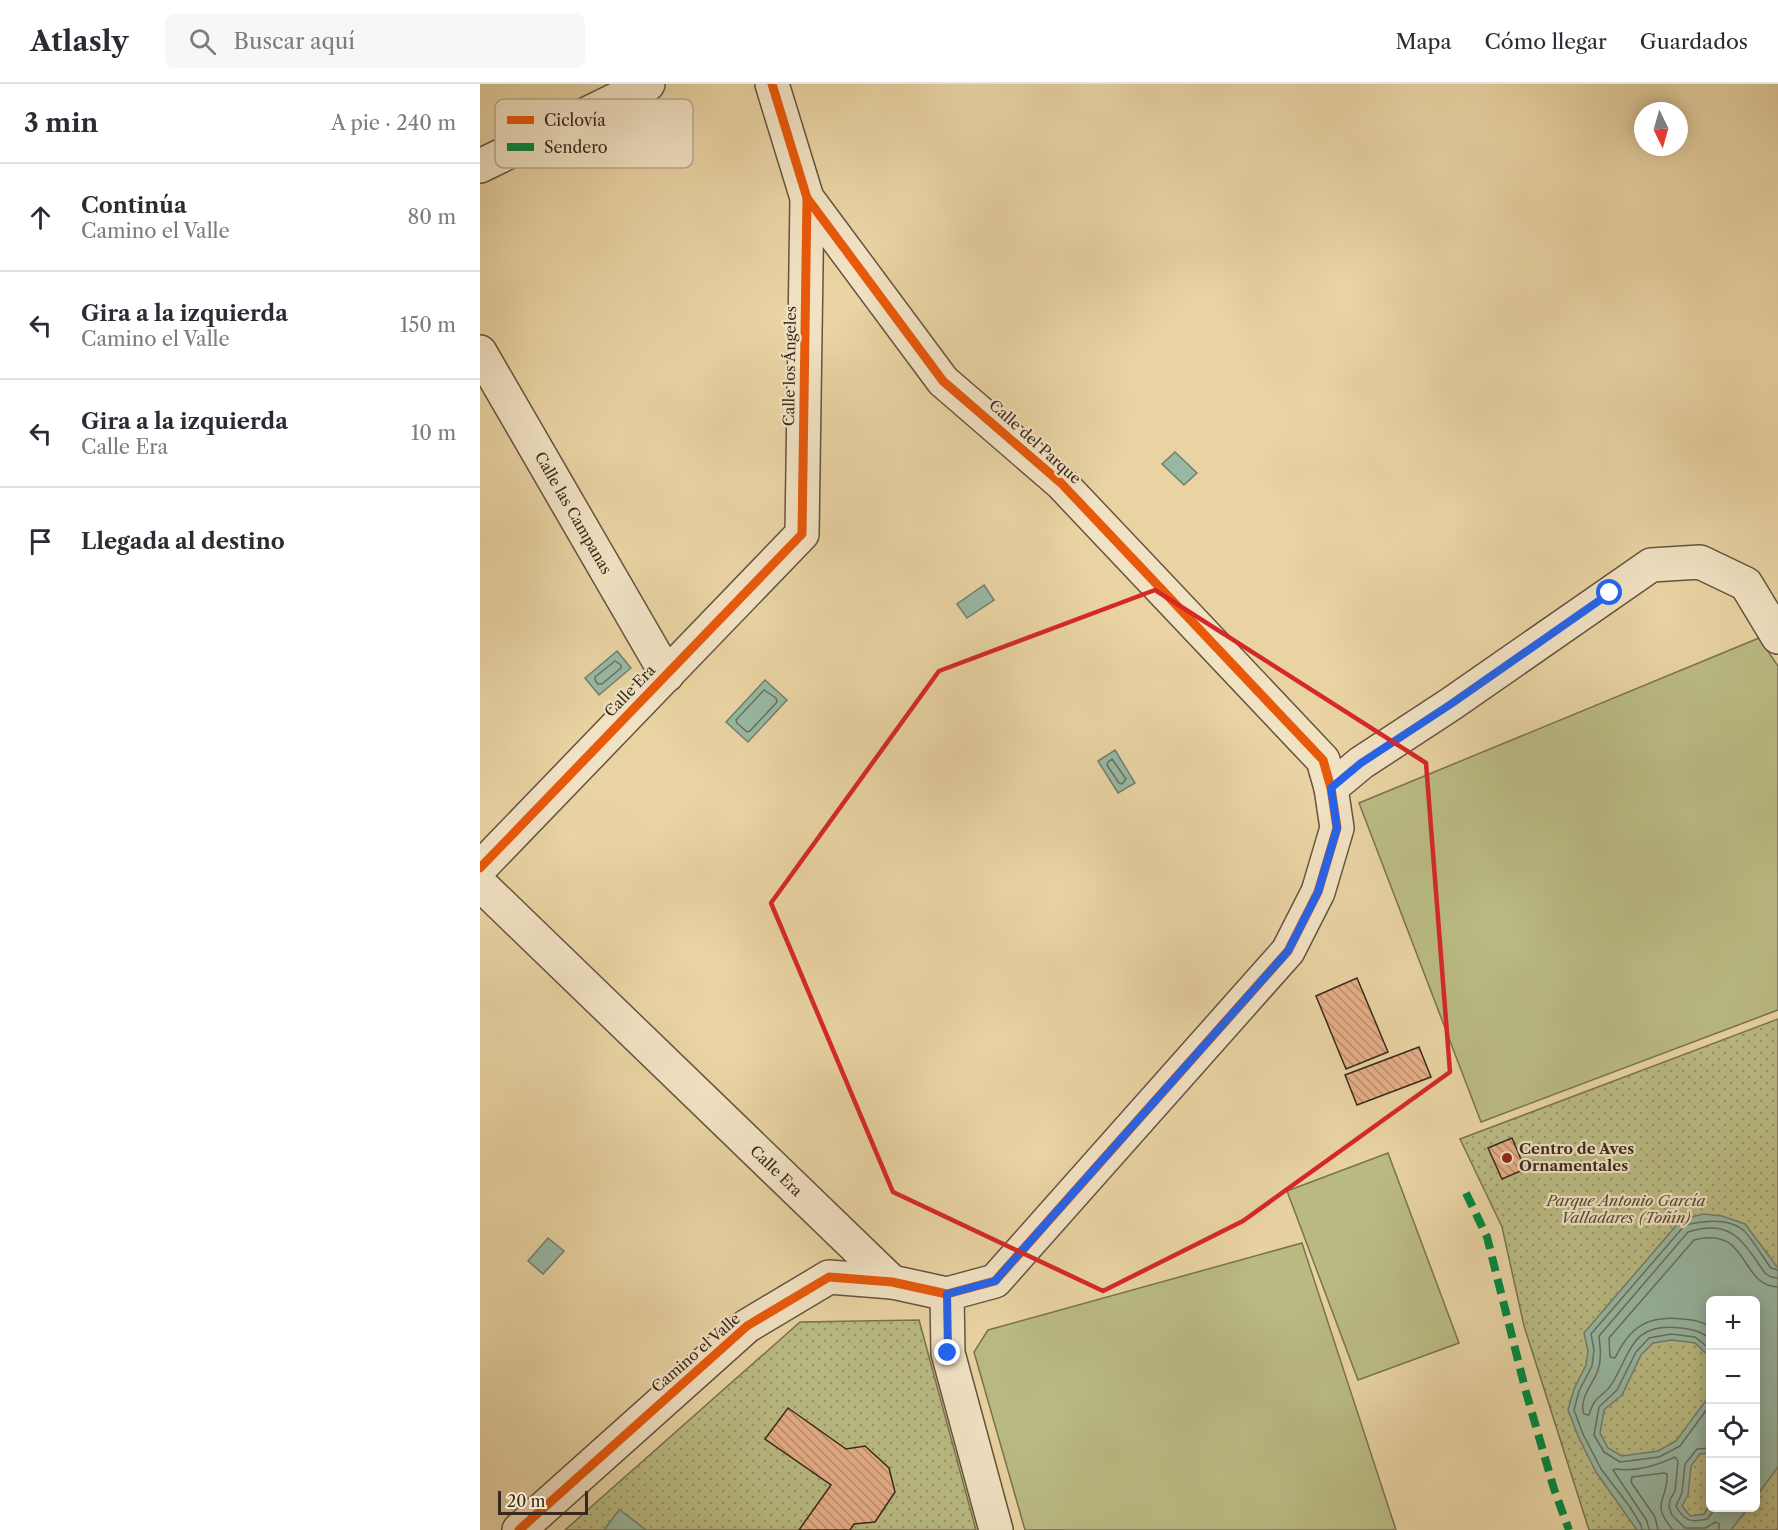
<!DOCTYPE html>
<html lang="es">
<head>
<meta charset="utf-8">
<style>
  body { margin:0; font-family:"Libre Caslon Text",serif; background:#f7f7f7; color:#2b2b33 }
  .controls { position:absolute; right:18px; bottom:18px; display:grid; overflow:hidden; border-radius:9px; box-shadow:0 3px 15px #0003 }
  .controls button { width:54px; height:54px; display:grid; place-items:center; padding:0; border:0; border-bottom:2px solid #e1e1e2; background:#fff; color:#2b2b33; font:30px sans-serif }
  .compass { position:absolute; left:1154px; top:18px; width:54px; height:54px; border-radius:50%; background:#fff; box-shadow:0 3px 15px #0003; rotate:175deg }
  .scale { position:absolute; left:18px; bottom:15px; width:90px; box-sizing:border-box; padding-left:6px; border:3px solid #39291e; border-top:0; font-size:16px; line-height:21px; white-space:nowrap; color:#39291e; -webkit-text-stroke:4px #f1e2c3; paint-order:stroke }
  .stop { position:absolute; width:18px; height:18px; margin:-14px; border:4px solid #2563eb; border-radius:50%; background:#fff }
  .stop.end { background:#2563eb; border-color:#fff; box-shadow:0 2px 6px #0008 }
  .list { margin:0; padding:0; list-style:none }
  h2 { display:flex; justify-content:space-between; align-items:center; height:78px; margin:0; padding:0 24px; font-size:26px }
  h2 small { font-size:20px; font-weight:400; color:#7c7c81 }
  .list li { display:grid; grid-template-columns:39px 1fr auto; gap:18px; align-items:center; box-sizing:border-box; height:108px; padding:0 24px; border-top:2px solid #e1e1e2 }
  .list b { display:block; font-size:22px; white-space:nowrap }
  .list p { margin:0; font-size:20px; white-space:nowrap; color:#7c7c81 }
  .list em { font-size:20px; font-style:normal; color:#7c7c81 }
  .icon { flex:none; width:33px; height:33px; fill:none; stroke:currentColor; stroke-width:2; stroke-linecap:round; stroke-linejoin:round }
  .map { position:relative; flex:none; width:1298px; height:1446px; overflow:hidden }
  header { display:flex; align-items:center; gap:36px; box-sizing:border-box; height:84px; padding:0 30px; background:#fff; border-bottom:2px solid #e1e1e2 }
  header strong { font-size:28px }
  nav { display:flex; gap:33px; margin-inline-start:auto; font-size:21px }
  .search { width:420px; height:54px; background:#f7f7f7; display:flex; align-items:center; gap:15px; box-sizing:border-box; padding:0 21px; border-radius:9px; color:#7c7c81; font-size:22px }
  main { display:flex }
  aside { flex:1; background:#fff }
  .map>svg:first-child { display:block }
</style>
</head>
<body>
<header>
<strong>Atlasly</strong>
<div class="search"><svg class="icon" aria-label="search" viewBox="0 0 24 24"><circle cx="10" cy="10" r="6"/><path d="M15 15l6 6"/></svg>Buscar aquí</div>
<nav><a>Mapa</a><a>Cómo llegar</a><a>Guardados</a></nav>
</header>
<main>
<aside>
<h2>3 min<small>A pie · 240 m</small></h2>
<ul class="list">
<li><svg class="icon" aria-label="ahead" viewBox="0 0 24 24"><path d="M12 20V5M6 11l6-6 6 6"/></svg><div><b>Continúa</b><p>Camino el Valle</p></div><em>80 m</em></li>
<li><svg class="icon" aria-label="left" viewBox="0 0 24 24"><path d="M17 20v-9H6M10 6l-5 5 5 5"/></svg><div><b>Gira a la izquierda</b><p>Camino el Valle</p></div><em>150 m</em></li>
<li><svg class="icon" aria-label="left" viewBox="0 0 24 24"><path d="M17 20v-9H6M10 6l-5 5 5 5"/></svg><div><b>Gira a la izquierda</b><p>Calle Era</p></div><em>10 m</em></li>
<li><svg class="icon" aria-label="arrive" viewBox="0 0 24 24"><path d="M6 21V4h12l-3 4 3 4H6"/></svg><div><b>Llegada al destino</b></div></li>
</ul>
</aside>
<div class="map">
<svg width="1298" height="1446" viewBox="0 0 1298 1446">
  <defs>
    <pattern id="green-dots" width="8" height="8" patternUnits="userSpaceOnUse" patternTransform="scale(1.5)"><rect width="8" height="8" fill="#babb83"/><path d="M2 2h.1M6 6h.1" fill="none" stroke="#98986b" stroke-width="1.8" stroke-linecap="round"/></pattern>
    <pattern id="building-back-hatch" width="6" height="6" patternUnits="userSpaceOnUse" patternTransform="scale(1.5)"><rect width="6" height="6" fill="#e6ae87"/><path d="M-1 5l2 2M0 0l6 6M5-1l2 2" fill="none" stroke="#bb8e6e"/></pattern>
  </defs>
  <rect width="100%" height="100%" fill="#e9d3a3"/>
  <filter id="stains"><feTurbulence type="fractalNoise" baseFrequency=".00333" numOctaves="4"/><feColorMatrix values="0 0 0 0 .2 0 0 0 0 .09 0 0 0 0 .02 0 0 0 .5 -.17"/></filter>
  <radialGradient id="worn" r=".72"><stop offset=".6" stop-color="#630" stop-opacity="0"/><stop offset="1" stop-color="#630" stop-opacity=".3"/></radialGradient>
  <g fill="url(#green-dots)" stroke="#7a7250" stroke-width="1.5" fill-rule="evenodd">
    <path d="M 1298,935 L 1298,1446 L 1109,1446 L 1044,1242 L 1022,1143 L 980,1055 ZM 1230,1216 L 1276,1216 L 1276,1424 L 1230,1424 Z"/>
    <path d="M 439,1236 L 496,1446 L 85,1446 L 320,1238 Z"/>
  </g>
  <g fill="#babb83" stroke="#7a7250" stroke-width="1.5">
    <path d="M 1279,554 L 1298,582 L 1298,926 L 1001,1038 L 879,719 Z"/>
    <path d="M 908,1069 L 979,1259 L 878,1296 L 807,1107 Z"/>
    <path d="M 822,1159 L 916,1446 L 545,1446 L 494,1268 L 508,1246 Z"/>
  </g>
  <g fill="#98b8a3" stroke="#727f6e" stroke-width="1.5">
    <path d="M 695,368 L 717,389 L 704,401 L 682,380 Z"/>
    <path d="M 504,501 L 514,516 L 487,534 L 477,520 Z"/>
    <path d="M 137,567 L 151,584 L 119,611 L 105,594 Z"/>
    <path d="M 285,596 L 307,616 L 268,658 L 246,638 Z"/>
    <path d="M 635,666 L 655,699 L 638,709 L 618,677 Z"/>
    <path d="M 1223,1130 L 1242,1132 L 1265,1140 L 1298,1184 L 1298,1383 L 1276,1413 L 1276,1216 L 1230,1216 L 1230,1273 L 1215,1259 L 1192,1256 L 1173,1259 L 1161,1271 L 1142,1311 L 1124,1326 L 1120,1349 L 1128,1364 L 1142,1372 L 1178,1367 L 1196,1357 L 1230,1311 L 1230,1369 L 1220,1370 L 1211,1382 L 1208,1411 L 1202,1422 L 1210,1432 L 1224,1430 L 1230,1420 L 1230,1424 L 1268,1424 L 1251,1446 L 1157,1446 L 1116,1388 L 1098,1352 L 1088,1326 L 1094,1305 L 1106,1281 L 1108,1267 L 1104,1249 L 1201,1136 Z"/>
    <path d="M 68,1154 L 84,1167 L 63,1190 L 48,1177 Z"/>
    <path d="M 139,1426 L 140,1426 L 166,1446 L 124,1446 Z"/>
  </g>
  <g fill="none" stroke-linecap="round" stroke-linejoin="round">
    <g stroke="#687060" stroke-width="1.5">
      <path d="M 135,577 L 141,581 L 141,584 L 122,600 L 118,600 L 115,596 L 115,593 Z"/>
      <path d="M 284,606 L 296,614 L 297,618 L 270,647 L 267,648 L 257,639 L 256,636 Z"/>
      <path d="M 632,675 L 646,695 L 642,700 L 639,699 L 627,681 L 628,678 Z"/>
      <path d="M 1230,1243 C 1222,1237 1213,1236 1203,1235 C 1167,1231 1150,1243 1135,1274 L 1130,1273 L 1129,1254 L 1214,1156 C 1270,1141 1259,1202 1298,1203"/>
      <path d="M 1230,1255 C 1221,1247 1214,1246 1201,1244 C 1153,1238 1152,1265 1133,1298 C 1124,1314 1115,1309 1109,1331 L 1104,1330 C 1098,1315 1114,1299 1118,1286 C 1122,1274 1120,1263 1119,1252 L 1208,1148 C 1252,1134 1263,1158 1285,1189 L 1291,1193 L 1298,1194"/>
      <path d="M 1230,1265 L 1215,1253 L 1191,1250 L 1169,1254 L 1156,1268 L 1137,1306 L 1119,1323 L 1114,1351 L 1124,1368 L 1140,1378 L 1179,1373 L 1200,1362 L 1230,1321"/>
      <path d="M 1230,1364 L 1217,1365 L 1205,1380 L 1202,1409 L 1196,1422 C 1204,1437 1211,1439 1227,1435 L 1236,1424"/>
      <path d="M 1162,1446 L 1161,1441 L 1150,1423 L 1121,1385 L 1103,1350 L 1094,1326 L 1099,1307 L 1112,1282 L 1114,1266 L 1111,1250 L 1205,1141 C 1222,1137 1246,1133 1262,1145 C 1270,1151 1284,1175 1291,1184 L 1298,1186"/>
      <path d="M 1169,1446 L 1167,1437 L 1133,1386 L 1136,1385 C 1155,1388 1178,1381 1195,1373 L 1198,1377 L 1195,1407 L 1190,1416 L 1189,1423 L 1192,1431 L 1205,1444 L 1225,1444 L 1236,1438 L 1239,1440 L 1239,1446"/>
      <path d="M 1178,1446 L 1175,1433 L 1151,1398 L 1152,1393 L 1184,1389 L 1187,1390 C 1188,1419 1169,1417 1193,1446"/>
    </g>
  </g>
  <g fill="url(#building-back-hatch)" stroke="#39291e" stroke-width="1.5">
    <path d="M 877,894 L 908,968 L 866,985 L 836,912 Z"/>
    <path d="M 939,963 L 951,993 L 877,1021 L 865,991 Z"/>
    <path d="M 1032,1054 L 1045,1085 L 1022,1095 L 1008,1064 Z"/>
    <path d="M 308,1324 L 366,1365 L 385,1362 L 409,1384 L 415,1408 L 395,1438 L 374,1440 L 370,1446 L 319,1446 L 351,1401 L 285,1355 Z"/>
  </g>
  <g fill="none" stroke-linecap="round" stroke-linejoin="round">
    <defs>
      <g id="street">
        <path d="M 0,82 L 168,0"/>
        <path d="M 0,268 L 187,591"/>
        <path d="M 851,704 L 881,679 L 971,620 L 1171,481 L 1220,478 L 1266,500 L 1298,553"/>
        <path d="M 0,784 L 322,450 L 327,114"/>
        <path d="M 0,800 L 412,1198"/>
        <path d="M 467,1210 L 468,1269 L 516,1446"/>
        <path d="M 39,1446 L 267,1242 L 349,1193 L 412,1198 L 467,1210 L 515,1197 L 808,867 L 838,808 L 857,744 L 851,704 L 843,676 L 581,399 L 463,297 L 327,114 L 292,0"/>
      </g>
    </defs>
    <use href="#street" stroke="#65543f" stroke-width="36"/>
    <use href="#street" stroke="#f1e2c3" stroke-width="33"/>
    <path stroke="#00873e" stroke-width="8" stroke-dasharray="15 8" stroke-linecap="butt" d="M 986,1109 L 1007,1153 L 1046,1308 L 1074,1405 L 1089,1446"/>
    <defs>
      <g id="cycleway">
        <path d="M 0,784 L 322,450 L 327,114"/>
        <path d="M 39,1446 L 267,1242 L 349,1193 L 412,1198 L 467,1210 L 515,1197 L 808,867 L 838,808 L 857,744 L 851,704 L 843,676 L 581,399 L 463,297 L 327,114 L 292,0"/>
      </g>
    </defs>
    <use href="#cycleway" stroke="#f1e2c3" stroke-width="13"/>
    <use href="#cycleway" stroke="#e8590c" stroke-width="9"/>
  </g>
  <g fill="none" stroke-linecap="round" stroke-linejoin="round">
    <path stroke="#2563eb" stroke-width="8" d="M 468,1269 L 467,1210 L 515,1197 L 808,867 L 838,808 L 857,744 L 851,704 L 881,679 L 971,620 L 1130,509"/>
  </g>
  <path fill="none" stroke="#d62828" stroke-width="4.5" stroke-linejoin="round" d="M 675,506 L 946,679 L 970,988 L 763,1137 L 623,1207 L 413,1108 L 291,819 L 459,587 Z"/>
  <circle fill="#8f2418" stroke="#f1e2c3" stroke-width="2" cx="1027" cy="1074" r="6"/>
  <g text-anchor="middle" stroke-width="4.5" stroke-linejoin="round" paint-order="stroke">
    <g font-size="15" fill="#39291e" stroke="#f1e2c3">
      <text transform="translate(310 282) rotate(-89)" y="5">Calle los Ángeles</text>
      <text transform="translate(555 358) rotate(42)" y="5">Calle del Parque</text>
      <text transform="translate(93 429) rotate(60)" y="5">Calle las Campanas</text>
      <text transform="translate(150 607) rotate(-46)" y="5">Calle Era</text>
      <text transform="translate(296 1087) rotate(44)" y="5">Calle Era</text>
      <text transform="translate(216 1269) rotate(-41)" y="5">Camino el Valle</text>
    </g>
    <g font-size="15" font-weight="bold" fill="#39291e" stroke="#f1e2c3" text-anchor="start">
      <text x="1039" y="1070">Centro de Aves<tspan x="1039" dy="17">Ornamentales</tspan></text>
    </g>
    <g font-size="15" font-style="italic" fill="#534632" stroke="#f1e2c3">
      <text x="1146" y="1122">Parque Antonio García<tspan x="1146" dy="17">Valladares (Toñín)</tspan></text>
    </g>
  </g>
  <rect x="15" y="15" width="198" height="69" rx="9" fill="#f1e2c3" stroke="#baaa92" stroke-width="1.5"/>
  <rect x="27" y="32" width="27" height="8" fill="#e8590c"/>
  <rect x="27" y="59" width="27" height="8" fill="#00873e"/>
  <g font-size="16" fill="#39291e">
    <text x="64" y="42">Ciclovía</text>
    <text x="64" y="69">Sendero</text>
  </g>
  <rect width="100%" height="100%" filter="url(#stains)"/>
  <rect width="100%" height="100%" fill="url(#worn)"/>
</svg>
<div class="controls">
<button>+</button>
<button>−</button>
<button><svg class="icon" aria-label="locate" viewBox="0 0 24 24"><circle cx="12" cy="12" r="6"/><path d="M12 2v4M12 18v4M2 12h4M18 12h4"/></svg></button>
<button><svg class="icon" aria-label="layers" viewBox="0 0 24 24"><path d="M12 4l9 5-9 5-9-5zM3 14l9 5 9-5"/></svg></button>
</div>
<svg class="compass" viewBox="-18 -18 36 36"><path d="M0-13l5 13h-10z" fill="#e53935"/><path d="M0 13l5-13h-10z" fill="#7c7c81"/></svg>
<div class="scale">20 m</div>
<div class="stop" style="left:1130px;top:509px"></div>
<div class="stop end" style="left:468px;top:1269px"></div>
</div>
</main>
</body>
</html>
